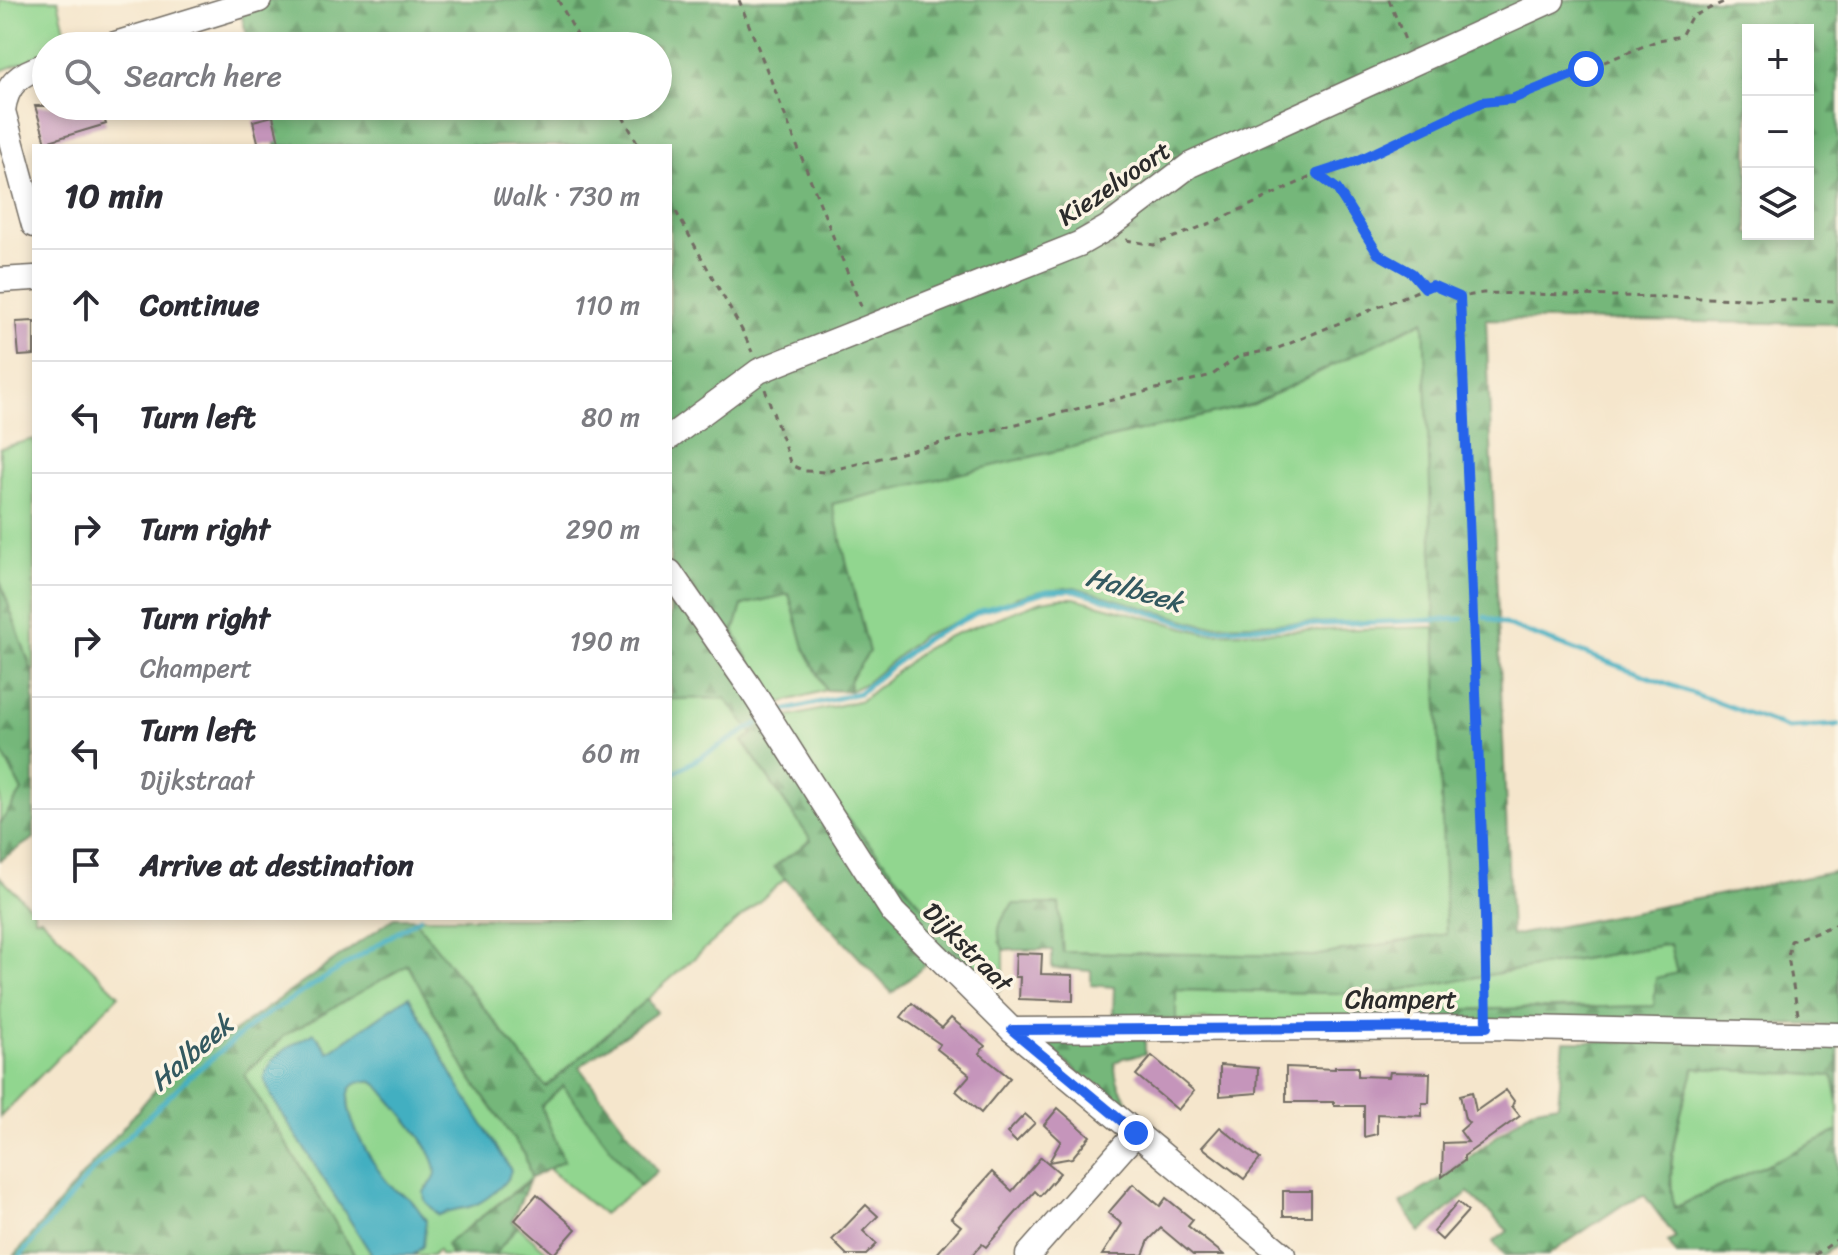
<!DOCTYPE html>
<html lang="en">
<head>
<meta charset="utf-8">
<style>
  body { margin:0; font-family:Sriracha,sans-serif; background:#f2f2f3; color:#2b2b33 }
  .controls { position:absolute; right:24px; top:24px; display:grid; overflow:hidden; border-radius:0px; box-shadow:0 4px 12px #0003 }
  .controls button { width:72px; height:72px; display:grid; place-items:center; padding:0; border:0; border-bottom:2px solid #e1e1e2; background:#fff; color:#2b2b33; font:40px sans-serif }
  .stop { position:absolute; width:24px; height:24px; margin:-18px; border:6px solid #2563eb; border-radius:50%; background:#fff }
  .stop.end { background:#2563eb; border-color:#fff; box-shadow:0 2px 8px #0008 }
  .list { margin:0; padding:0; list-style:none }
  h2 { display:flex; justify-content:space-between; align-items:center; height:104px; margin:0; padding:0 32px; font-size:34px }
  h2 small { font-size:26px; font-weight:400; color:#7c7c81 }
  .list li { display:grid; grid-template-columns:52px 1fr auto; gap:24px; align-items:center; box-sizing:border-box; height:112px; padding:0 32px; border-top:2px solid #e1e1e2 }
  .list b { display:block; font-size:30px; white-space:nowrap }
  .list p { margin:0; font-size:26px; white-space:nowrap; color:#7c7c81 }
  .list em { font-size:26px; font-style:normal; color:#7c7c81 }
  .icon { flex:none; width:44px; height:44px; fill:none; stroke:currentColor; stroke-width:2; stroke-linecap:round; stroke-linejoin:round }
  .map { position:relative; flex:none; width:1838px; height:1255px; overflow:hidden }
  .search { position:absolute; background:#fff; box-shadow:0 4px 12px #0003; left:32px; top:32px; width:640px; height:88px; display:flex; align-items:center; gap:20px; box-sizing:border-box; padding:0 28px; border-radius:44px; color:#7c7c81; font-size:30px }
  .panel { position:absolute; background:#fff; box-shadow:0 4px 12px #0003; left:32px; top:144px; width:640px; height:776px; border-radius:0px }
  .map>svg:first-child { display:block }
</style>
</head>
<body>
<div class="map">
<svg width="1838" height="1255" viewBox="0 0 1838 1255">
  <defs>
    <pattern id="forest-firs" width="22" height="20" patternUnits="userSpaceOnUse" patternTransform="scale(2)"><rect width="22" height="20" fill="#74b77a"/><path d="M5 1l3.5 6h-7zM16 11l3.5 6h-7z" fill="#5f9564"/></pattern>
  </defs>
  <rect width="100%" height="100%" fill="#fcf5e5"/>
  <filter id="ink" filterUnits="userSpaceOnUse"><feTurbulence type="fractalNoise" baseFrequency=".0125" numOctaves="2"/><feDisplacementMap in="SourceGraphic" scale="16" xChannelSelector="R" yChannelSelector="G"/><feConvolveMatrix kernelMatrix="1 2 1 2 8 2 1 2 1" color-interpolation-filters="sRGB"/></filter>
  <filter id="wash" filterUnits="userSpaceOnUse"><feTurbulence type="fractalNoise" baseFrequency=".006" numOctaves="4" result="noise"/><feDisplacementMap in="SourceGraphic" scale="32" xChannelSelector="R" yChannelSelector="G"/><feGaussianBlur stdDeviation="1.8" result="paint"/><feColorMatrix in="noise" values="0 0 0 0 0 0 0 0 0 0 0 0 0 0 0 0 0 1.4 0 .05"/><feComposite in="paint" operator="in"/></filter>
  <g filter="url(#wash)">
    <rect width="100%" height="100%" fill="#f5e6cc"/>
    <g fill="#91d68f" stroke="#5e805d" stroke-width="2">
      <path d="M 0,0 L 58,0 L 69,46 L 46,46 L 46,54 L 0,71 Z"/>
      <path d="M 1425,320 L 1435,620 L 1204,625 L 1075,587 L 1046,590 L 1017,597 L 923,635 L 866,683 L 850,691 L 831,504 L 1254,404 Z"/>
      <path d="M 34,439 L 34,677 L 0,581 L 0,448 Z"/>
      <path d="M 789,594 L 804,647 L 826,690 L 773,705 L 734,632 L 742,605 Z"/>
      <path d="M 1060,598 L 1074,598 L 1205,633 L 1436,627 L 1446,934 L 1313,956 L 1062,952 L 1059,904 L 999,941 L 1004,950 L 1004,985 L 997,992 L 839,810 L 780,719 L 862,700 L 923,650 L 947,637 L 1042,601 Z"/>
      <path d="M 725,698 L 754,734 L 743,742 L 811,840 L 775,866 L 785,879 L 546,1087 L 413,918 L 670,918 L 670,699 Z"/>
      <path d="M 0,748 L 22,791 L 0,824 Z"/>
      <path d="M 0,877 L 34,911 L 34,918 L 41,918 L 119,995 L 0,1117 Z"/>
      <path d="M 1670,944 L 1677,974 L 1654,1006 L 1393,1011 L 1383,1022 L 1176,1020 L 1176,990 L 1377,994 Z"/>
      <path d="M 408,964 L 467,1072 L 525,1155 L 531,1178 L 446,1244 L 451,1255 L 440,1255 L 438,1250 L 432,1255 L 413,1255 L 423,1246 L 412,1201 C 407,1196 400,1194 395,1190 C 374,1172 341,1116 350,1088 C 359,1080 368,1078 378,1085 C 391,1102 446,1158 435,1179 C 434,1181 427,1187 426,1188 L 455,1208 L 468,1207 L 455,1080 L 409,996 L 329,1052 L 317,1036 L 271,1096 L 372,1255 L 355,1255 L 244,1075 L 285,1035 Z"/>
      <path d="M 1694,1068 L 1833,1076 L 1838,1100 L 1838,1131 L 1674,1208 C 1665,1157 1680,1117 1694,1068 Z"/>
      <path d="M 563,1085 L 640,1186 L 603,1214 L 549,1169 L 563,1160 L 541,1106 Z"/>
      <path d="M 518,1226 L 551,1255 L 520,1253 L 494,1255 Z"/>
    </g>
    <g fill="url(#forest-firs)" stroke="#507152" stroke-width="2" fill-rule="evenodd">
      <path d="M 237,0 L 1838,0 L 1838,324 L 1486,319 L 1511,936 L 1838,871 L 1838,1025 L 1383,1022 L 1393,1011 L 1654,1006 L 1656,978 L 1677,973 L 1670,944 L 1377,994 L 1176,990 L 1176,1020 L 1113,1018 L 1114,987 L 1091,985 L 1091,971 L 1052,968 L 1052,950 L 1004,950 C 993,932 1001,918 1013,904 L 1059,904 L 1063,952 L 1313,956 L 1446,934 L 1424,320 L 1254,404 L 832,504 L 869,652 L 849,681 L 850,691 L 826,690 L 804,647 L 789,594 L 742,605 L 734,632 L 773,705 L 839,809 L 997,992 L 989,1000 L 908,943 L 927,964 L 892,993 L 774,867 L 811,840 L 743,741 L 753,734 L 725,698 L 670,699 L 670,146 L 276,146 L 266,106 L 658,106 L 658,46 L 250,46 ZM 1748,30 L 1808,30 L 1808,234 L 1748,234 Z"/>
      <path d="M 0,581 L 34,677 L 34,838 L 0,860 L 0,824 L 22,791 L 0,748 Z"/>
      <path d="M 394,918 L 413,918 L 546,1087 L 647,999 L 657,1012 L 579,1067 L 657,1171 L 640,1186 L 563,1086 L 541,1106 L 564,1161 L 531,1178 L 525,1155 L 467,1073 L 408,965 L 285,1035 L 244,1075 L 355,1255 L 15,1255 L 161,1083 Z"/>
      <path d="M 1145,1037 L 1145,1054 L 1123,1058 L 1115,1063 C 1114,1096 1144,1121 1169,1138 L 1163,1145 L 1047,1046 L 1052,1042 Z"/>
      <path d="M 1564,1041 L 1838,1044 L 1838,1100 L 1833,1076 L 1694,1068 C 1681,1114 1662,1161 1675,1208 L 1838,1131 L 1838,1244 L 1822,1255 L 1677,1255 L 1668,1242 L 1676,1238 L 1644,1195 L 1627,1202 L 1548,1255 L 1504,1255 L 1493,1242 L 1508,1231 L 1468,1192 L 1420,1233 L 1401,1203 L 1445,1176 L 1532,1109 L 1558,1104 Z"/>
      <path d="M 529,1181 L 512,1221 L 518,1226 L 494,1255 L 451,1255 L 446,1244 Z"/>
    </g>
    <path fill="#43afc1" stroke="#376d76" stroke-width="2" d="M 409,996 L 455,1080 L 511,1170 C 508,1184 484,1203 469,1207 C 457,1210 452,1209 439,1215 L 425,1201 L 424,1192 C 427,1187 433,1183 435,1177 C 443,1155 392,1103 378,1085 L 371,1081 C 315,1078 377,1175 395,1190 C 400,1194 407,1195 411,1200 C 417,1206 421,1214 426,1220 L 423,1246 L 413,1255 L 372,1255 L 271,1096 L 264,1078 C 270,1054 293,1044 314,1033 L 329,1052 Z"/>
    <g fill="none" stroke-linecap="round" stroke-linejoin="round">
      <g stroke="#43afc1" stroke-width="5">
        <path d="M 1485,617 L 1788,728 L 1838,725"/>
        <path d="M 779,712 L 859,693 L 925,639 L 983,610 L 1047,591 L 1075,590 L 1205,629 L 1462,619"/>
        <path d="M 670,775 L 757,724"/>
        <path d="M 21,1255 L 94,1169 L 189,1077 L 258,1020 L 420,918"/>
      </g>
    </g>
    <g id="blocks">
      <g fill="#c595bb">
        <path d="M 35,106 L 100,106 L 106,124 L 46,142 Z"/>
        <path d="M 273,116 L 279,142 L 259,146 L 253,121 Z"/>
        <path d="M 34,321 L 34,355 L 19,356 L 16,322 Z"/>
        <path d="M 1016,953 L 1042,954 L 1041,974 L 1073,975 L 1073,1001 L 1019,999 L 1020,977 L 1015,977 Z"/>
        <path d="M 912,1003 L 942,1028 L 951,1018 L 985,1046 L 979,1053 L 1010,1078 L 981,1113 L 956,1091 L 970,1075 L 937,1049 L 940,1044 L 901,1017 Z"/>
        <path d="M 1152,1056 L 1194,1091 L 1178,1110 L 1136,1075 Z"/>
        <path d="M 1220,1065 L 1258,1068 L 1257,1093 L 1220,1096 Z"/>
        <path d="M 1286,1067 L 1335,1069 L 1335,1067 L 1358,1067 L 1358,1076 L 1389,1077 L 1390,1072 L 1430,1073 L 1429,1103 L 1422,1103 L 1422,1116 L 1377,1114 L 1377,1134 L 1364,1137 L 1364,1106 L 1334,1106 L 1334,1102 L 1286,1102 Z"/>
        <path d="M 1506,1090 L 1514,1101 L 1512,1106 L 1520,1116 L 1464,1156 L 1464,1161 L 1442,1177 L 1443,1143 L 1468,1142 L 1460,1131 L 1469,1123 L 1465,1119 L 1460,1095 L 1472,1092 L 1476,1111 Z"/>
        <path d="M 1058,1108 L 1090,1136 L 1072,1158 L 1049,1162 L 1061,1141 L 1044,1125 Z"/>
        <path d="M 1025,1114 L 1035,1123 L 1016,1142 L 1007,1133 Z"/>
        <path d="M 1220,1127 L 1260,1159 L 1244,1179 L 1202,1147 Z"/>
        <path d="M 1041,1157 L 1060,1173 L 1040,1196 L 1035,1191 L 986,1247 L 982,1244 L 972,1255 L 936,1255 L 961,1226 L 951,1218 L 992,1172 L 1012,1191 Z"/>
        <path d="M 1133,1184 L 1160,1206 L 1166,1198 L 1193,1220 L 1188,1226 L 1224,1255 L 1193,1255 L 1161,1228 L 1149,1240 L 1143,1255 L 1102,1255 L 1122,1224 L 1108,1213 Z"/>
        <rect x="1283" y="1191" width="28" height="25"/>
        <path d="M 537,1194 L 576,1229 L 554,1254 L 515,1220 Z"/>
        <path d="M 1458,1202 L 1468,1211 L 1442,1240 L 1433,1232 Z"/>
        <path d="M 866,1205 L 878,1216 L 863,1231 L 877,1244 L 866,1255 L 847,1255 L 832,1240 Z"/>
      </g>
    </g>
  </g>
  <g filter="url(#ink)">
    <use href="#blocks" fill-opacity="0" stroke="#726c63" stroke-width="2"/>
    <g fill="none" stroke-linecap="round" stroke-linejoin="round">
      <defs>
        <g id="minor">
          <path d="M 109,46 L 259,0"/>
          <path d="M 34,225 L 3,111 C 6,83 21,73 46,65"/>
          <path d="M 0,280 L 34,278"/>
          <path d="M 670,437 L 759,371 L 1079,244 L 1107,228 L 1190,165 L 1552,0"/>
          <path d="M 670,572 L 749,686 L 893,912 L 1012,1030 L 1283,1255"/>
          <path d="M 1012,1030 L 1487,1027 L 1838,1035"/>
          <path d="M 1028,1255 L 1136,1133"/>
        </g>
      </defs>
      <use href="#minor" stroke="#726c63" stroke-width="27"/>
      <g stroke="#726c63" stroke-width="3" stroke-dasharray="6 6" stroke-linecap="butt">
        <path d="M 558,0 L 583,46"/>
        <path d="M 739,0 L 862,309"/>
        <path d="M 1389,0 L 1407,45"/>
        <path d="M 617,106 L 639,146"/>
        <path d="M 1317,174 L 1337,189 L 1378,254 L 1412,273 L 1425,288"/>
        <path d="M 670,201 L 743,332 L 752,352"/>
        <path d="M 1126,240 L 1154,245 L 1216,221 L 1317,174 L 1357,161 L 1482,102 L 1512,99 L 1659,40 L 1681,36 L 1691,17 L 1728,0"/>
        <path d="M 1460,297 L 1487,1009"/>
        <path d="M 765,389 L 791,465 L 805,471 L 825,472 L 1212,375 L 1239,356 L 1276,349 L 1432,285 L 1460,297 L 1483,293 L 1838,301"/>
        <path d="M 1798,1014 L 1788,957 L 1791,941 L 1838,924"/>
        <path d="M 1815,1255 L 1838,1239"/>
      </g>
      <use href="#minor" stroke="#fff" stroke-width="24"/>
    </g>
  </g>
  <g fill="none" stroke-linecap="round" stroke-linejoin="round" filter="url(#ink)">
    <path stroke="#2563eb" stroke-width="10" d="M 1136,1133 L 1012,1030 L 1487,1027 L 1485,914 L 1460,297 L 1432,285 L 1425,288 L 1412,273 L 1378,254 L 1337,189 L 1317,174 L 1357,161 L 1482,102 L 1512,99 L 1586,69"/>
  </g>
  <g text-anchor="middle" stroke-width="7" stroke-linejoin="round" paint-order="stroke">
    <g font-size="26" fill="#2b2b2b" stroke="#fcf5e5">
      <text transform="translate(1114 183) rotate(-34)" y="9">Kiezelvoort</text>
      <text transform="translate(968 947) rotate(45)" y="9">Dijkstraat</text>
      <text x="1401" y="1008">Champert</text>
    </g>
    <g font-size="28" font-style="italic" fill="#335960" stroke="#fcf5e5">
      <text transform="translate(1135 589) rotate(16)" y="10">Halbeek</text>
      <text transform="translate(191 1052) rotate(-41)" y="10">Halbeek</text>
    </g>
  </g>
</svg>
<div class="controls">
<button>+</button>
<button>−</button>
<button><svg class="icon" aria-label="layers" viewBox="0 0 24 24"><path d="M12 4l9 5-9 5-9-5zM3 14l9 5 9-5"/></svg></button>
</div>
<div class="stop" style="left:1586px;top:69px"></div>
<div class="stop end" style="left:1136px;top:1133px"></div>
<div class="search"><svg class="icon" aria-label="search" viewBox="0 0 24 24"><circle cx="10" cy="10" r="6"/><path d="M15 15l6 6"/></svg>Search here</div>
<section class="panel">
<h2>10 min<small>Walk · 730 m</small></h2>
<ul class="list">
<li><svg class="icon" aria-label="ahead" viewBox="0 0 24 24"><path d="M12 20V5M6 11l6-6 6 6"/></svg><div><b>Continue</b></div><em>110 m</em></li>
<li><svg class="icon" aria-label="left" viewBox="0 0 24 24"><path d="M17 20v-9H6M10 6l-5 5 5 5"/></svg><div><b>Turn left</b></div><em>80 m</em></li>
<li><svg class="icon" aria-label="right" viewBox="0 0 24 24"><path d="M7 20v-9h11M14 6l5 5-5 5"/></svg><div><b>Turn right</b></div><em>290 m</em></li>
<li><svg class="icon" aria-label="right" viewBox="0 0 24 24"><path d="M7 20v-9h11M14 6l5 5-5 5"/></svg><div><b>Turn right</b><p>Champert</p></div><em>190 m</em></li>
<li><svg class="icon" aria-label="left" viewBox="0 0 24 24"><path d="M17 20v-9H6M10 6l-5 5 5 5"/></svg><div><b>Turn left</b><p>Dijkstraat</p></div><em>60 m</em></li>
<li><svg class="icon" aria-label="arrive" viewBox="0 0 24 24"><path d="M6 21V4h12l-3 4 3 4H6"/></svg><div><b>Arrive at destination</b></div></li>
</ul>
</section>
</div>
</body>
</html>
